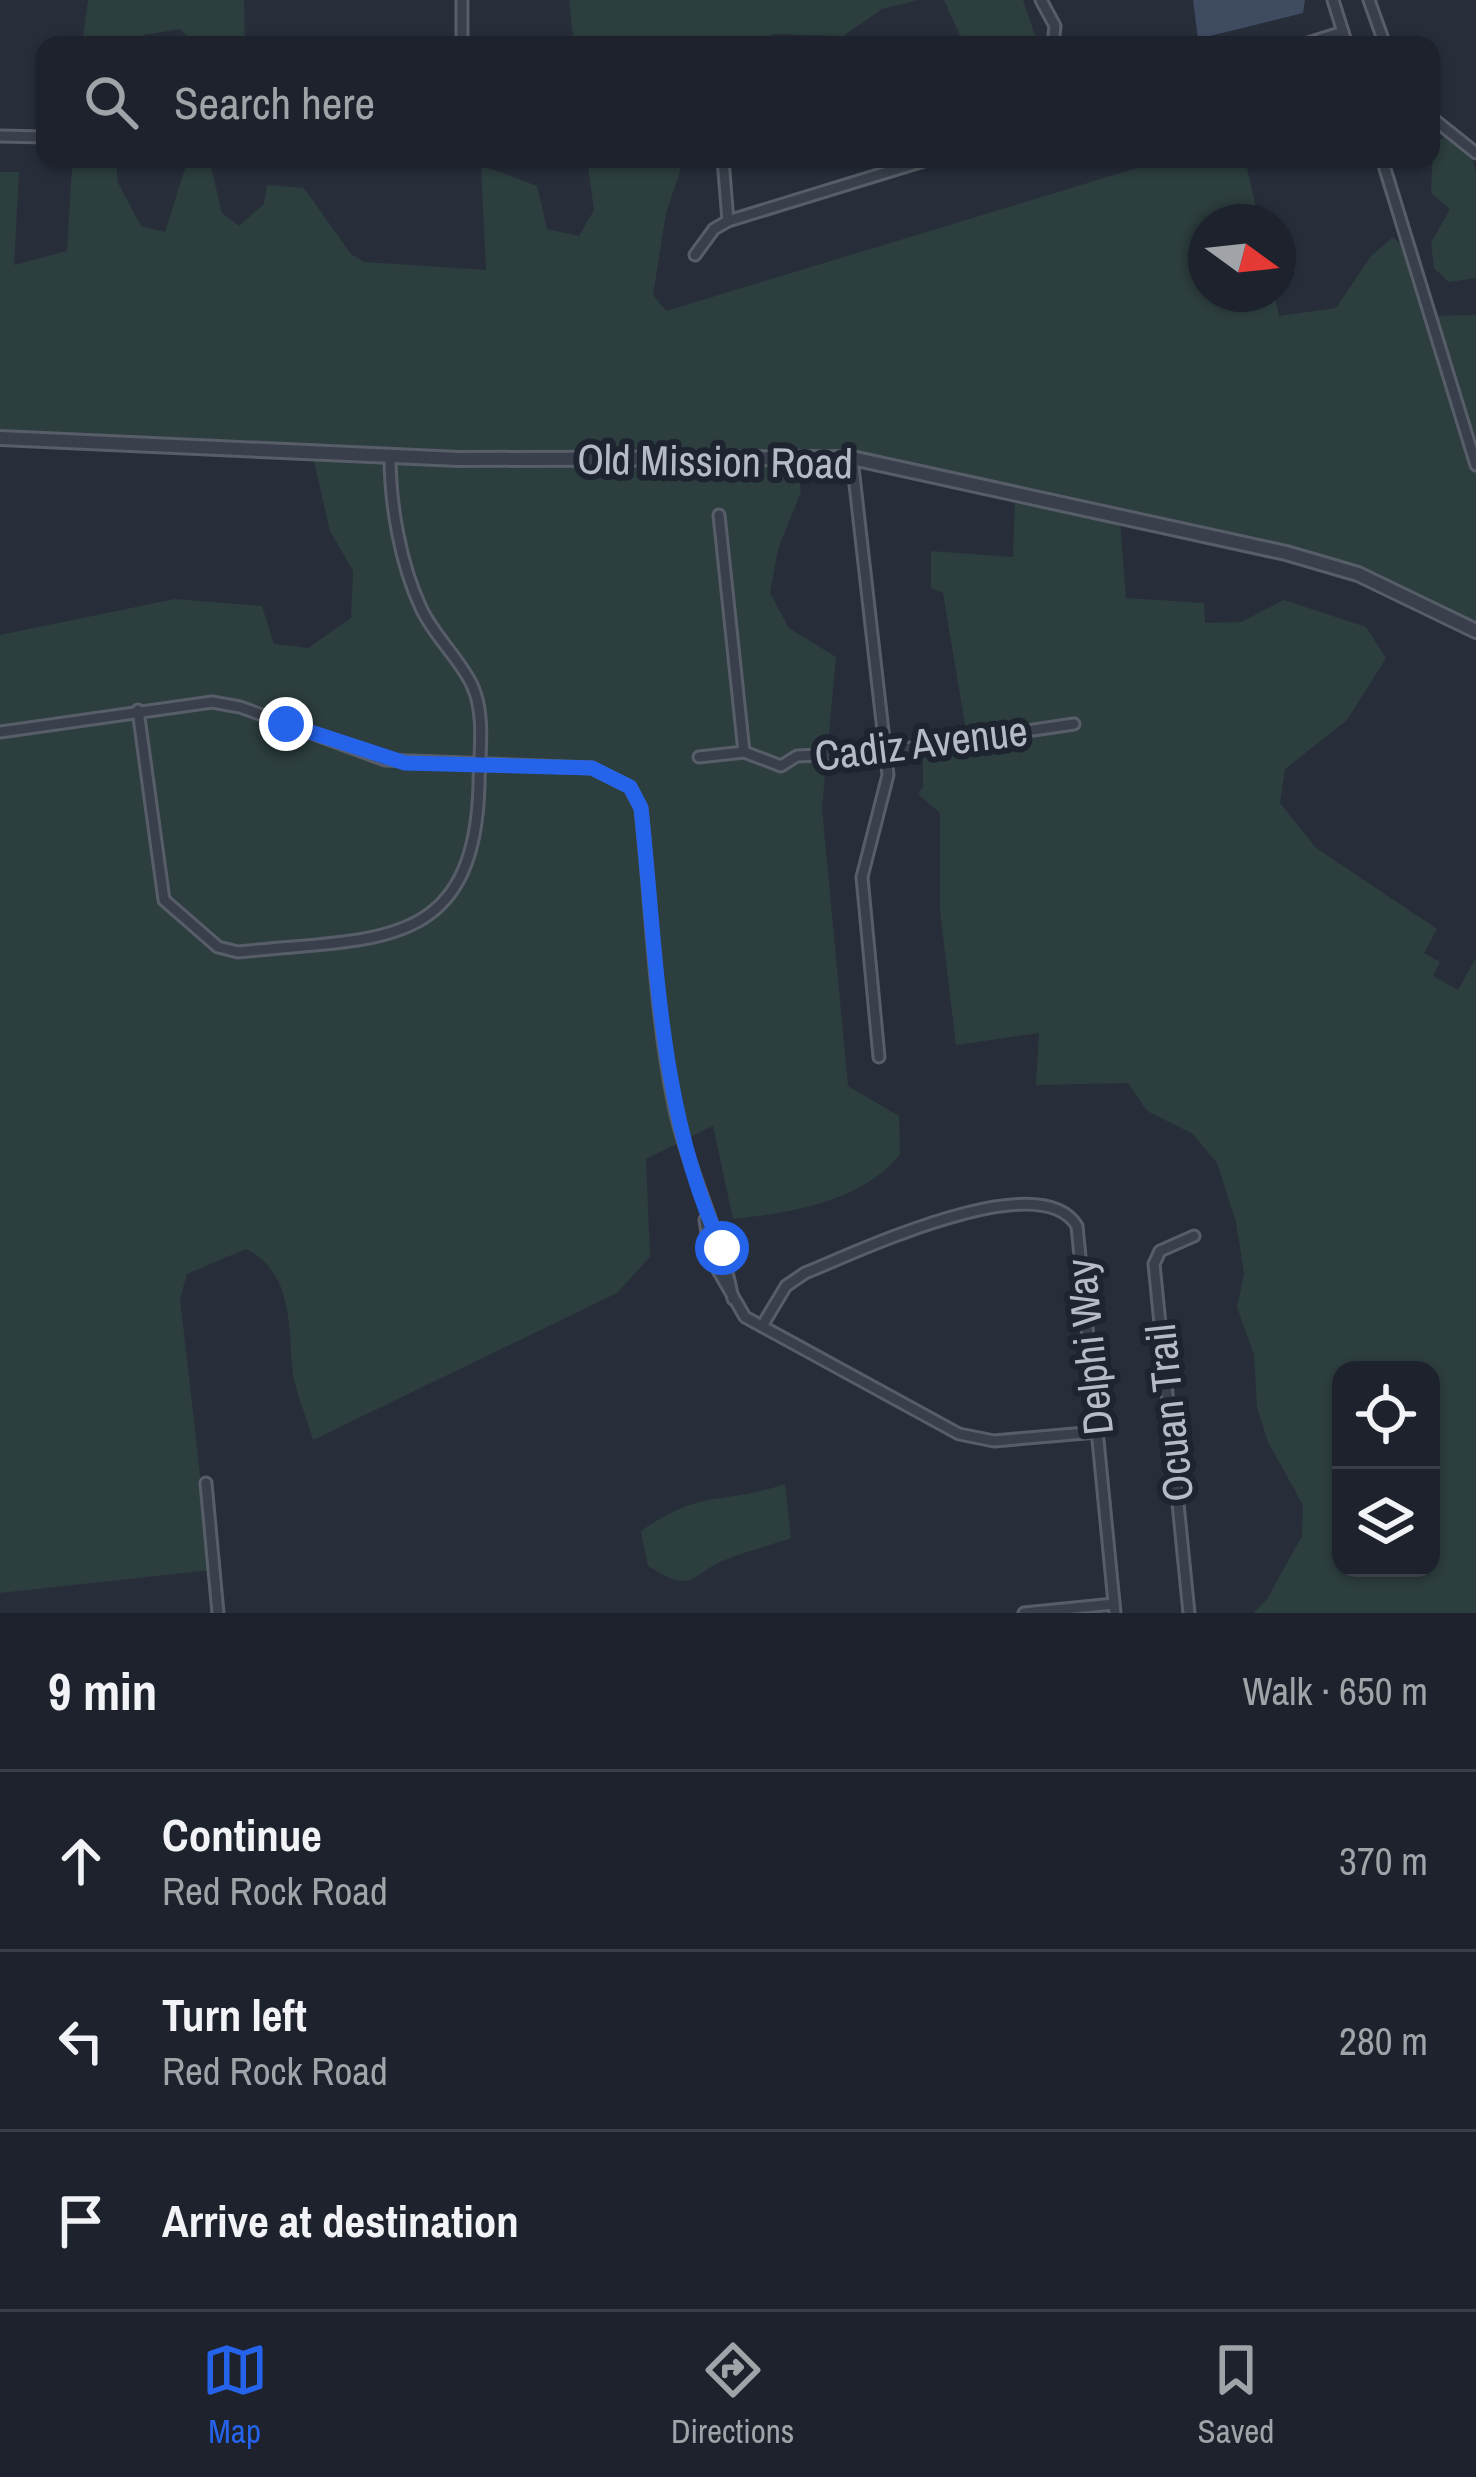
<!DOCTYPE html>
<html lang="en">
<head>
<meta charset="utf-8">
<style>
  body { margin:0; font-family:"Archivo Narrow",sans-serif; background:#252a34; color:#f1f3f6 }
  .controls { position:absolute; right:36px; bottom:36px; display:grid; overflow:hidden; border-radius:24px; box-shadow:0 3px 9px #0004 }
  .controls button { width:108px; height:108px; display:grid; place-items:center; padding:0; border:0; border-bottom:3px solid #3b3f48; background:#1d222c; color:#f1f3f6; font:60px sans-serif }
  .compass { position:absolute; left:1188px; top:204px; width:108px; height:108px; border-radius:50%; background:#1d222c; box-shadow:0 3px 9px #0004; rotate:105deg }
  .stop { position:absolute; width:36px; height:36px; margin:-27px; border:9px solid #2563eb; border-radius:50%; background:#fff }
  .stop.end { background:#2563eb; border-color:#fff; box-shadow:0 3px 12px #0008 }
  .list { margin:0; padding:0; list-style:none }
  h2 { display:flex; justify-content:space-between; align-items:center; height:156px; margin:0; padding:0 48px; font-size:51px }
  h2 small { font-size:39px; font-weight:400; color:#a0a4a9 }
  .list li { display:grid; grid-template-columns:78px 1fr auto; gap:36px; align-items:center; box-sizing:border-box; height:180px; padding:0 48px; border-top:3px solid #3b3f48 }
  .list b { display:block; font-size:45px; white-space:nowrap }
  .list p { margin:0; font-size:39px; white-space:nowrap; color:#a0a4a9 }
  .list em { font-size:39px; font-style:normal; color:#a0a4a9 }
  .icon { flex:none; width:66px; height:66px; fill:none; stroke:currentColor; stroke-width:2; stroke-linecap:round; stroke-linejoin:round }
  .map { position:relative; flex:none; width:1476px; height:1613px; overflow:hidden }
  .search { position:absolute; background:#1d222c; box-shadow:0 3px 9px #0004; left:36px; right:36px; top:36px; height:132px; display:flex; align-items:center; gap:30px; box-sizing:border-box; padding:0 42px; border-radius:24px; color:#a0a4a9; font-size:45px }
  .sheet { height:696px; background:#1d222c }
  nav { display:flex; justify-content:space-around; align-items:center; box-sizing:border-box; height:168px; border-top:3px solid #3b3f48; background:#1d222c; font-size:33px; color:#a0a4a9 }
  nav a { display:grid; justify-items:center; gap:6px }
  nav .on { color:#2563eb }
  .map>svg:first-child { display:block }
</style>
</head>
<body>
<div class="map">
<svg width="1476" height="1613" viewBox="0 0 1476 1613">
  <rect width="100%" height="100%" fill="#272e3a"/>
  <g fill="#2d3e3f" fill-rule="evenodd">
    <path d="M 88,0 L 244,0 L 245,45 L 196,45 L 180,29 L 144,35 L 143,45 L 82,45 Z"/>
    <path d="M 569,0 L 919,0 L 882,9 L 843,36 L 774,34 L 741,45 L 574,45 Z"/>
    <path d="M 944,0 L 1023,0 L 1036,38 L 964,44 Z"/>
    <path d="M 1448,133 L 1468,139 L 1476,173 L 1476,278 L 1449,282 L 1434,268 L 1431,243 L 1450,209 L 1431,193 L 1433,147 Z"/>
    <path d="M 188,159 L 209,159 L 222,213 L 239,226 L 264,204 L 267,185 L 304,188 L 351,254 L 364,262 L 486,270 L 481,165 L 537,186 L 547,229 L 579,236 L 594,210 L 587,159 L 684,159 L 666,213 L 653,295 L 666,311 L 1167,159 L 1245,159 L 1259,222 L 1206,222 L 1206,294 L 1274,294 L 1279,316 L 1336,308 L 1371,256 L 1393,237 L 1417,259 L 1433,316 L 1476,315 L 1476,626 L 1360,570 L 926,468 L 610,450 L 443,450 L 0,434 L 0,172 L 19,172 L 14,265 L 67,251 L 72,168 L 116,164 L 118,183 L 141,226 L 165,232 Z"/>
    <path d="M 313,457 L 797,463 L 801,492 L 778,549 L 770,593 L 789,628 L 836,657 L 822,808 L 848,1086 L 899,1116 L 900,1154 C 864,1201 790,1213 733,1219 L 713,1126 L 646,1159 L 650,1257 L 617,1293 L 313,1440 C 307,1417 294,1390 292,1366 C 289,1322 291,1271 246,1249 L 187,1274 L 180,1299 L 211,1570 L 0,1593 L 0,635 L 175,599 L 262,606 L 274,644 L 308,648 L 351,618 L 353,571 L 330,531 Z"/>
    <path d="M 1015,498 L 1120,521 L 1126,598 L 1204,603 L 1205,623 L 1241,622 L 1284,600 L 1366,627 L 1386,658 L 1347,720 L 1285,769 L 1280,803 L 1316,848 L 1437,929 L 1424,953 L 1440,962 L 1433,976 L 1458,990 L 1476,958 L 1476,1613 L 1253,1613 L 1267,1599 L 1302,1536 L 1303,1505 L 1268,1442 L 1257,1407 L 1254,1355 L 1237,1307 L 1244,1274 L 1236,1222 L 1217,1163 L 1193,1134 L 1147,1111 L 1128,1083 L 1036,1085 L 1039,1033 L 956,1045 L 940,911 L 940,813 L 918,794 L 923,787 L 923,756 L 968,742 L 943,593 L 931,588 L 931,551 L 1013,557 ZM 1341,1370 L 1431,1370 L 1431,1568 L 1341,1568 Z"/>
    <path d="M 785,1484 L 791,1538 C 769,1546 746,1551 725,1560 C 687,1576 695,1595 648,1566 L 641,1531 C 702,1488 723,1505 785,1484 Z"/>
  </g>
  <path fill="#3f4b61" d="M 1193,0 L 1305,0 L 1303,13 L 1198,39 Z"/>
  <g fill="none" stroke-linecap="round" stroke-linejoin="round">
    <defs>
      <g id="minor">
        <path d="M 462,0 L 462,45"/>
        <path d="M 1041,0 L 1055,26 L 1053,45"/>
        <path d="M 1333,0 L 1347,45"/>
        <path d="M 1369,0 L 1385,45"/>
        <path d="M 1302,45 L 1343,32"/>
        <path d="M 1431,117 L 1476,153"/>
        <path d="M 0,136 L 45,137"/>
        <path d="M 723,159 L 728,221"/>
        <path d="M 1382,159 L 1476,465"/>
        <path d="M 695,255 L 714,229 L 728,221 L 930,159"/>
        <path d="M 852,458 L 888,775 L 862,877 L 879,1057"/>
        <path d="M 719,515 L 744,752"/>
        <path d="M 138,710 L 164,900 L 218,947 L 238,952 C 372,937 474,955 479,786 C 479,753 486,715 472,685 C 459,658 434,636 421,608 C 400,563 390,504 390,455"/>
        <path d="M 0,732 L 212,702 L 240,707 L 385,760 L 592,768 L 630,787 L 641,808 C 651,902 654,1001 672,1095 C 685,1166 720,1229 733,1299"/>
        <path d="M 699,757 L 744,752 L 781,766 L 797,756 L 884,752 L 1074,724"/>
        <path d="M 705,1220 L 711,1258 L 745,1317 L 959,1434 L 994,1441 L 1097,1432"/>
        <path d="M 762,1326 L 786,1286 L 805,1273 C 858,1252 1039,1164 1077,1226 L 1115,1613"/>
        <path d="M 206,1483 L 218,1613"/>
        <path d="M 1024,1613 L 1114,1604"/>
        <path d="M 1189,1613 L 1154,1264 L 1160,1251 L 1194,1236"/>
      </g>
      <path id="tertiary" d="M 0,438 L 459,459 L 852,458 L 1286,553 L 1358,574 L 1476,631"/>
    </defs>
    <use href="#minor" stroke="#585e69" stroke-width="15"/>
    <use href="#tertiary" stroke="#585e69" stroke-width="18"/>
    <use href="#minor" stroke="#3a404b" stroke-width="9"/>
    <use href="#tertiary" stroke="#3a404b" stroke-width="12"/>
  </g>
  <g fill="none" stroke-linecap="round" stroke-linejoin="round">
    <path stroke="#2563eb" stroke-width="15" d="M 286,724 L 405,763 L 592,768 L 630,787 L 641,808 C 657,956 658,1111 722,1248"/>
  </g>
  <g text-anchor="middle" stroke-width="12" stroke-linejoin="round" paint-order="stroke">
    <g font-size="42" fill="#b6bbc6" stroke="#1f2530">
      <text transform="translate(715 461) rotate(1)" y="15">Old Mission Road</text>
      <text transform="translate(921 743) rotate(-7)" y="15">Cadiz Avenue</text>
      <text transform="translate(1089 1347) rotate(-96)" y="15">Delphi Way</text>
      <text transform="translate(1169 1413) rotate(-96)" y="15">Ocuan Trail</text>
    </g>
  </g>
</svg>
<div class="controls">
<button><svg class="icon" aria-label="locate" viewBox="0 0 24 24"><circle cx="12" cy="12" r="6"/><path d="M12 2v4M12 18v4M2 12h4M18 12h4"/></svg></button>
<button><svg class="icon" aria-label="layers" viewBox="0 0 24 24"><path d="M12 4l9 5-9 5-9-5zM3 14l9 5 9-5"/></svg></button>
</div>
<svg class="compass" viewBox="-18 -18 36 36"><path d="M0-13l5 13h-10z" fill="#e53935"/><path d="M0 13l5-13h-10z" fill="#a0a4a9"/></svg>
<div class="stop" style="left:722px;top:1248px"></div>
<div class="stop end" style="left:286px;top:724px"></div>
<div class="search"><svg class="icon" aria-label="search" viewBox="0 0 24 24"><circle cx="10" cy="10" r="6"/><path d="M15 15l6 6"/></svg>Search here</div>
</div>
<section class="sheet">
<h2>9 min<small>Walk · 650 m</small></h2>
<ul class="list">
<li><svg class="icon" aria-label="ahead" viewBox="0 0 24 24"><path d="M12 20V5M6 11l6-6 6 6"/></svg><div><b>Continue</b><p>Red Rock Road</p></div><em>370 m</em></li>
<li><svg class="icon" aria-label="left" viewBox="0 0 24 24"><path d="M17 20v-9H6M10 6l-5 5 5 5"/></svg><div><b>Turn left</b><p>Red Rock Road</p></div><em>280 m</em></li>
<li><svg class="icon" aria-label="arrive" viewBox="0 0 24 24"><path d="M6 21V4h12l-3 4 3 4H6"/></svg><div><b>Arrive at destination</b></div></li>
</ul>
</section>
<nav>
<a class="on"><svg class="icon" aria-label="map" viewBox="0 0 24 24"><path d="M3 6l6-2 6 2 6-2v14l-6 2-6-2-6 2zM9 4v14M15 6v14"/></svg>Map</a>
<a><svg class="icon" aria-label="directions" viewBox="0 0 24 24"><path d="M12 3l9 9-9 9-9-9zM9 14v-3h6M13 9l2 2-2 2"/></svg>Directions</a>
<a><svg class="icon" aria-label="saved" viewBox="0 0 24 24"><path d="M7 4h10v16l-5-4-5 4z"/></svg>Saved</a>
</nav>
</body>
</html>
